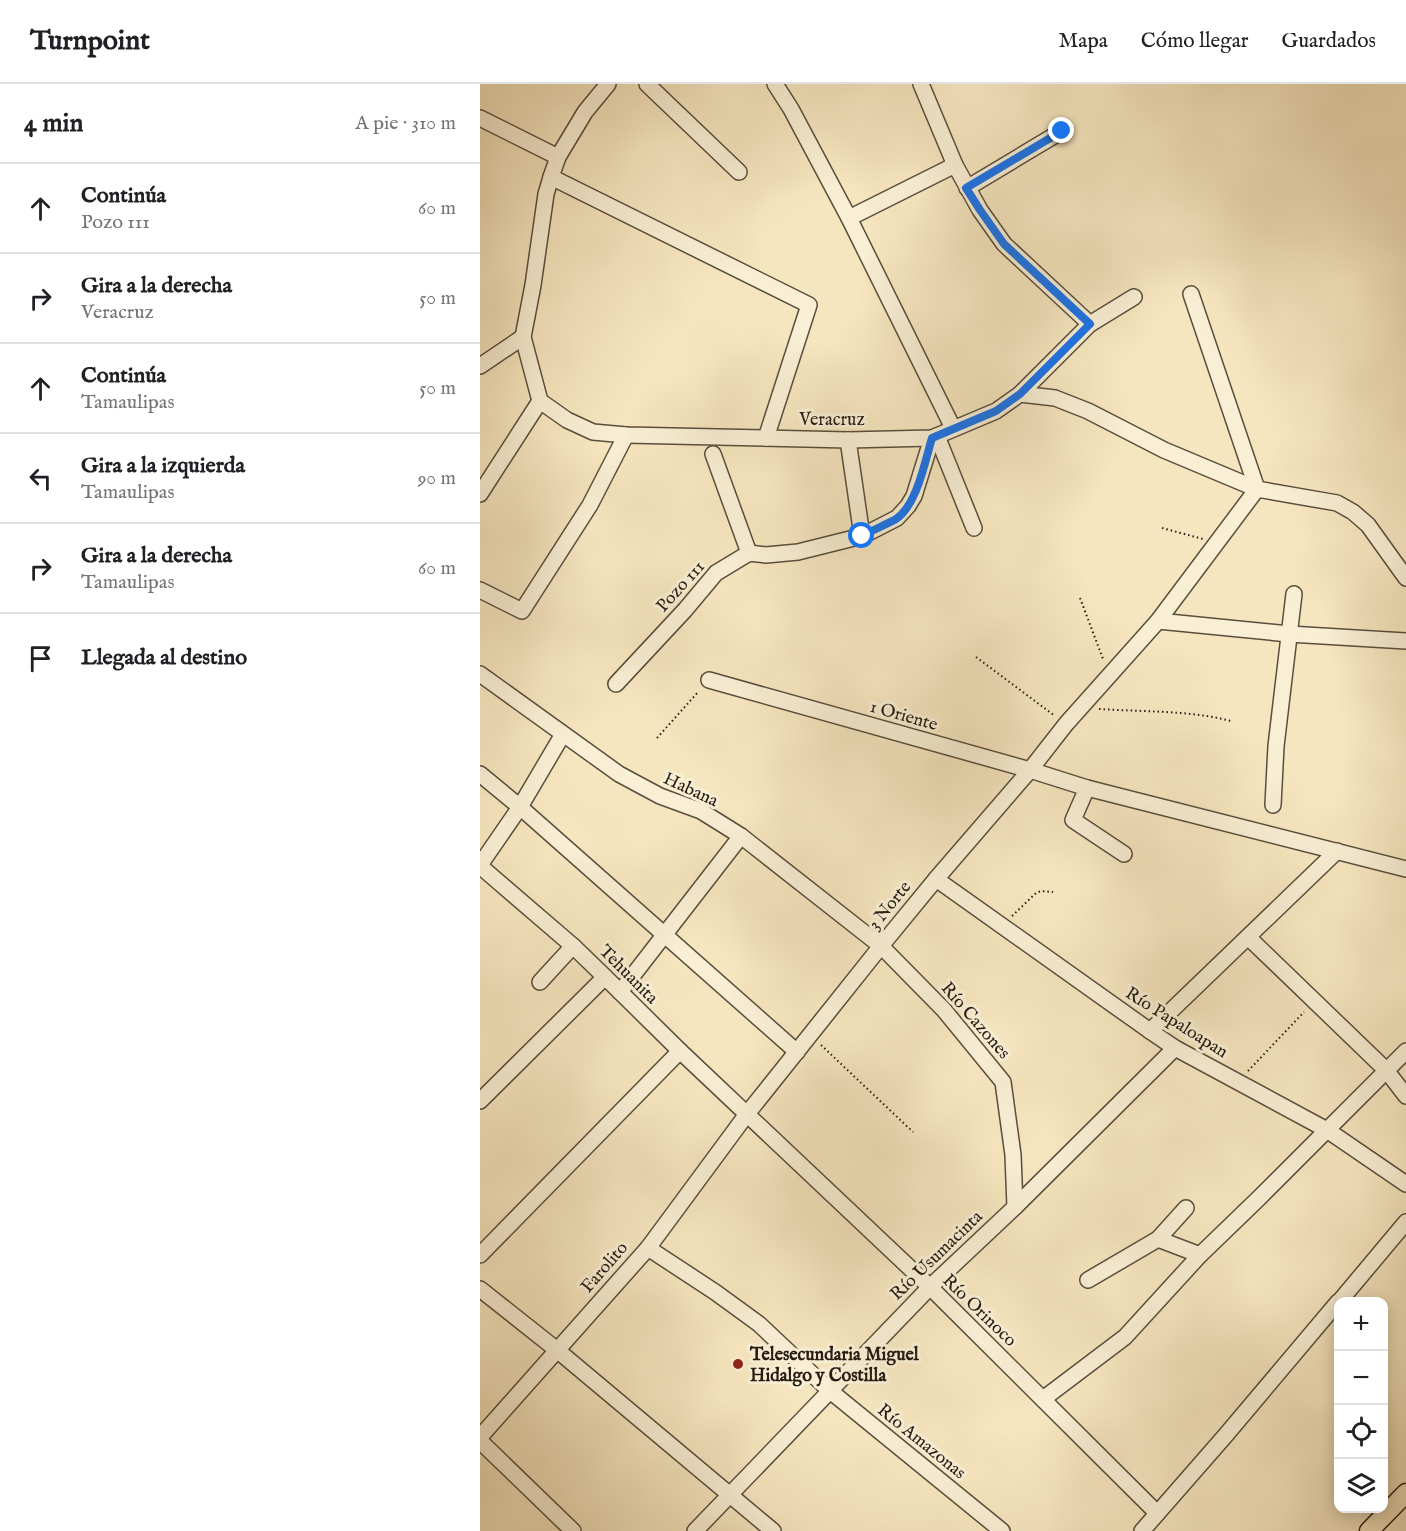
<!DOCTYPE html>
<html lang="es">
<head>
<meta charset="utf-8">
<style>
  body { margin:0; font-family:"IM FELL English",serif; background:#f6f6f6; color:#202124 }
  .controls { position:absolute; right:18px; bottom:18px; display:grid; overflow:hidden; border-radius:12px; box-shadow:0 3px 15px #0003 }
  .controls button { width:54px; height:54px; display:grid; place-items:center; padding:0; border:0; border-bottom:2px solid #e0e0e0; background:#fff; color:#202124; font:30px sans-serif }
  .stop { position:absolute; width:18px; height:18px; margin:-14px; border:4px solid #1a73e8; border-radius:50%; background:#fff }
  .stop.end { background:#1a73e8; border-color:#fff; box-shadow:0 2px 6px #0008 }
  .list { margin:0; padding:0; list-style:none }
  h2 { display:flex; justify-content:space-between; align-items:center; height:78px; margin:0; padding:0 24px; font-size:26px }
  h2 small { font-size:20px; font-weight:400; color:#757577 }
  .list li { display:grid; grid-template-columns:39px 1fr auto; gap:18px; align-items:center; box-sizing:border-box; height:90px; padding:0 24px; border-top:2px solid #e0e0e0 }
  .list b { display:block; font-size:22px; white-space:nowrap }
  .list p { margin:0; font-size:20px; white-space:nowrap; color:#757577 }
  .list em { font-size:20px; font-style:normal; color:#757577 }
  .icon { flex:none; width:33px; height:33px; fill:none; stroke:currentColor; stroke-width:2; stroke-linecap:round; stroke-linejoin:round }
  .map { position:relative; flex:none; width:926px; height:1447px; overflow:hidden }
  header { display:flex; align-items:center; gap:36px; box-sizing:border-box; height:84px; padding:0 30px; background:#fff; border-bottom:2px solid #e0e0e0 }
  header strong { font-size:28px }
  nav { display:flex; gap:33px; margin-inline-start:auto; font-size:21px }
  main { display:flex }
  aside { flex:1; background:#fff }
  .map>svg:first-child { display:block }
</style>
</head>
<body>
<header>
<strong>Turnpoint</strong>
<nav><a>Mapa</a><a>Cómo llegar</a><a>Guardados</a></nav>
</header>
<main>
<aside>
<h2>4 min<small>A pie · 310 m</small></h2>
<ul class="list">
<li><svg class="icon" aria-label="ahead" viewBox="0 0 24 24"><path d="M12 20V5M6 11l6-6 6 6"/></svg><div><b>Continúa</b><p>Pozo 111</p></div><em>60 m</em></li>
<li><svg class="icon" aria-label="right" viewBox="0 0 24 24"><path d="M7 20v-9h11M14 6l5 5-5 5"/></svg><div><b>Gira a la derecha</b><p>Veracruz</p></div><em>50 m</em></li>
<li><svg class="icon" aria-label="ahead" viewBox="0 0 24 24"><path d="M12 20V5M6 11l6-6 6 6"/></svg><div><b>Continúa</b><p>Tamaulipas</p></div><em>50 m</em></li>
<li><svg class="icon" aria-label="left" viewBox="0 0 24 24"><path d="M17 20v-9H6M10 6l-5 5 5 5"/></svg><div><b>Gira a la izquierda</b><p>Tamaulipas</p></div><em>90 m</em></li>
<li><svg class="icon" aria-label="right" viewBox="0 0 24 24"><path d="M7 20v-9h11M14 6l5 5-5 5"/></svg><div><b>Gira a la derecha</b><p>Tamaulipas</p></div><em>60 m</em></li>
<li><svg class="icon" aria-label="arrive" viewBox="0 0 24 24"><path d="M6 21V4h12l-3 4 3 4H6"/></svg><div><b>Llegada al destino</b></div></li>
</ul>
</aside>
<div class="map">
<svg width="926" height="1447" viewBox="0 0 926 1447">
  <rect width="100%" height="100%" fill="#f6e6bf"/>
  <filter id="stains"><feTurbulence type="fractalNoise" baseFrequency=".00333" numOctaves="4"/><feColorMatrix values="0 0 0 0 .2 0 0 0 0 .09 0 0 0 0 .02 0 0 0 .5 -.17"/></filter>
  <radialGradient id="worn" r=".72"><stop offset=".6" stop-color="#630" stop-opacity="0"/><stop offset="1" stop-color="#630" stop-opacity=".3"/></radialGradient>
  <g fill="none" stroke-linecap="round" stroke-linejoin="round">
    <defs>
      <g id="minor">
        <path d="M 128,0 L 105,28 L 78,73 L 71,93 L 66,110 L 53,201 L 43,253 L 60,317 L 87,336 L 113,348 L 146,351 L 368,356 L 452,354 L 516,327 L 540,310 L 575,314 L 608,327 L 684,366 L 777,405 L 857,419 L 873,428 L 888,441 L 926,494"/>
        <path d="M 167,0 L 259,88"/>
        <path d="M 295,0 L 311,25 L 369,134 L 473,344"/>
        <path d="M 441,0 L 475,81 L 500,126 L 524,160 L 610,240"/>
        <path d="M 0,34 L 78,73"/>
        <path d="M 71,93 L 329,221 L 286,354"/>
        <path d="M 487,104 L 582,47"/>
        <path d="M 369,134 L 475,81"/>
        <path d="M 0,282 L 43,253"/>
        <path d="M 540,310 L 610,240 L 654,213"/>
        <path d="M 457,352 L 494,444"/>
        <path d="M 368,356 L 382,452"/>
        <path d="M 233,370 L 269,469"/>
        <path d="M 0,410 L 60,317"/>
        <path d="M 0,506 L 42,527 L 110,421 L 146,351"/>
        <path d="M 678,537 L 809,550 L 926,557"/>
        <path d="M 0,590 L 139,690 L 180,712 L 221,727 L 261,752 L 401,862 L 464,926 L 523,998 L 533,1071 L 535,1123"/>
        <path d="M 229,596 L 550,686 L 607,704 L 926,785"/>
        <path d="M 136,600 L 205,526 L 236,489 L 269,469 L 286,471 L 318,468 L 382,452 L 417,434 L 428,422 L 434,412 L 452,354"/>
        <path d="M 0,690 L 40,723 L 317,968"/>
        <path d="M 607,704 L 593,736 L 644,770"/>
        <path d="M 793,721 L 796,662 L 814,510"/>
        <path d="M 0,781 L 40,723 L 83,650"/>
        <path d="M 0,782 L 93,862 L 125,893 L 200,967 L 450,1203 L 677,1429"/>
        <path d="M 456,795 L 670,947 L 695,964 L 847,1046 L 926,1100"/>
        <path d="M 768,853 L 906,986 L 926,1012"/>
        <path d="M 60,898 L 93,862"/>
        <path d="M 140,908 L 261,752"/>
        <path d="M 670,947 L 857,767"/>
        <path d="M 0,1017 L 125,893"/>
        <path d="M 678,1155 L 720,1171"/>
        <path d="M 168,1164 L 235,1208 L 279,1240 L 349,1306 L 522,1447"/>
        <path d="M 0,1171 L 200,967"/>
        <path d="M 608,1196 L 678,1155 L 706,1124"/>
        <path d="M 0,1205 L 77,1266 L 293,1447"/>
        <path d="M 859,1218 L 926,1138"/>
        <path d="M 563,1315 L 645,1253 L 720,1171 L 778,1115 L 926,967"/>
        <path d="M 0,1353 L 168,1164 L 267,1030 L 401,862 L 456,795 L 550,686 L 586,640 L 678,537 L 777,405 L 711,210"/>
        <path d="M 0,1357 L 93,1447"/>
        <path d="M 215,1447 L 450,1203 L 535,1123 L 695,964"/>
        <path d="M 662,1447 L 745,1352 L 858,1218"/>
      </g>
      <path id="major" d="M 889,1447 L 926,1409"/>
    </defs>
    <use href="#minor" stroke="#594e3d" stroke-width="18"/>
    <use href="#major" stroke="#251b12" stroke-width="21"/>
    <g stroke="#251b12" stroke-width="2" stroke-dasharray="1.5 3" stroke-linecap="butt">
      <path d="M 682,444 L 723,455"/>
      <path d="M 600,514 L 623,575"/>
      <path d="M 496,573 L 575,632"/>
      <path d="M 619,625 C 664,628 708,626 751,637"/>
      <path d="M 177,654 L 219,607"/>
      <path d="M 532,832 L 556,809 L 561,807 L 573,808"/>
      <path d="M 341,961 L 433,1048"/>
      <path d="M 768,987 L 824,928"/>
    </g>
    <use href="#minor" stroke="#f9efd5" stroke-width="15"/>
    <use href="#major" stroke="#f6e6bf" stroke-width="18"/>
  </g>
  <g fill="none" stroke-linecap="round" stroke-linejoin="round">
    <path stroke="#1a73e8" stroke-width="8" d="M 382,452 C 393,446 405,441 416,435 C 437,421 445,377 452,354 L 516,327 L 540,310 L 610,240 L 524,160 L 500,126 L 486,104 L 582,47"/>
  </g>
  <circle fill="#8f2418" stroke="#f9efd5" stroke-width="2" cx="258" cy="1280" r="6"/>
  <g text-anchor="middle" stroke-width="6" stroke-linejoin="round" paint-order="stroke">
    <g font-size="18" fill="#251b12" stroke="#f9efd5">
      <text x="352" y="341">Veracruz</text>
      <text transform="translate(200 502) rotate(-48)" y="6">Pozo 111</text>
      <text transform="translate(424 631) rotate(16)" y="6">1 Oriente</text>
      <text transform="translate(211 705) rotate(25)" y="6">Habana</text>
      <text transform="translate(409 821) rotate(-51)" y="6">3 Norte</text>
      <text transform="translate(149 890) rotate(45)" y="6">Tehuanita</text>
      <text transform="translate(496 936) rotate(49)" y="6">Río Cazones</text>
      <text transform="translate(697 938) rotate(32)" y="6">Río Papaloapan</text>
      <text transform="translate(456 1171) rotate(-44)" y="6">Río Usumacinta</text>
      <text transform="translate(124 1183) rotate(-49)" y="6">Farolito</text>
      <text transform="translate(500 1226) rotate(44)" y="6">Río Orinoco</text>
      <text transform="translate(442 1357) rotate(39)" y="6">Río Amazonas</text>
    </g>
    <g font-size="18" font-weight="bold" fill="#251b12" stroke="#f9efd5" text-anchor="start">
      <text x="270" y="1276">Telesecundaria Miguel<tspan x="270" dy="21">Hidalgo y Costilla</tspan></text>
    </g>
  </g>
  <rect width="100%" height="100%" filter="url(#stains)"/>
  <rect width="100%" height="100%" fill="url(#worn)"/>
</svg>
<div class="controls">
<button>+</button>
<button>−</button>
<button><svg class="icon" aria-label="locate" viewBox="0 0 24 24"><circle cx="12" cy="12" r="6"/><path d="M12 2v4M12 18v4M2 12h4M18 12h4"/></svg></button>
<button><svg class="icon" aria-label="layers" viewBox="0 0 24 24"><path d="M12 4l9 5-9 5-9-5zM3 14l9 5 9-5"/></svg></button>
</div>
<div class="stop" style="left:382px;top:452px"></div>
<div class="stop end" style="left:582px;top:47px"></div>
</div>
</main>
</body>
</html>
